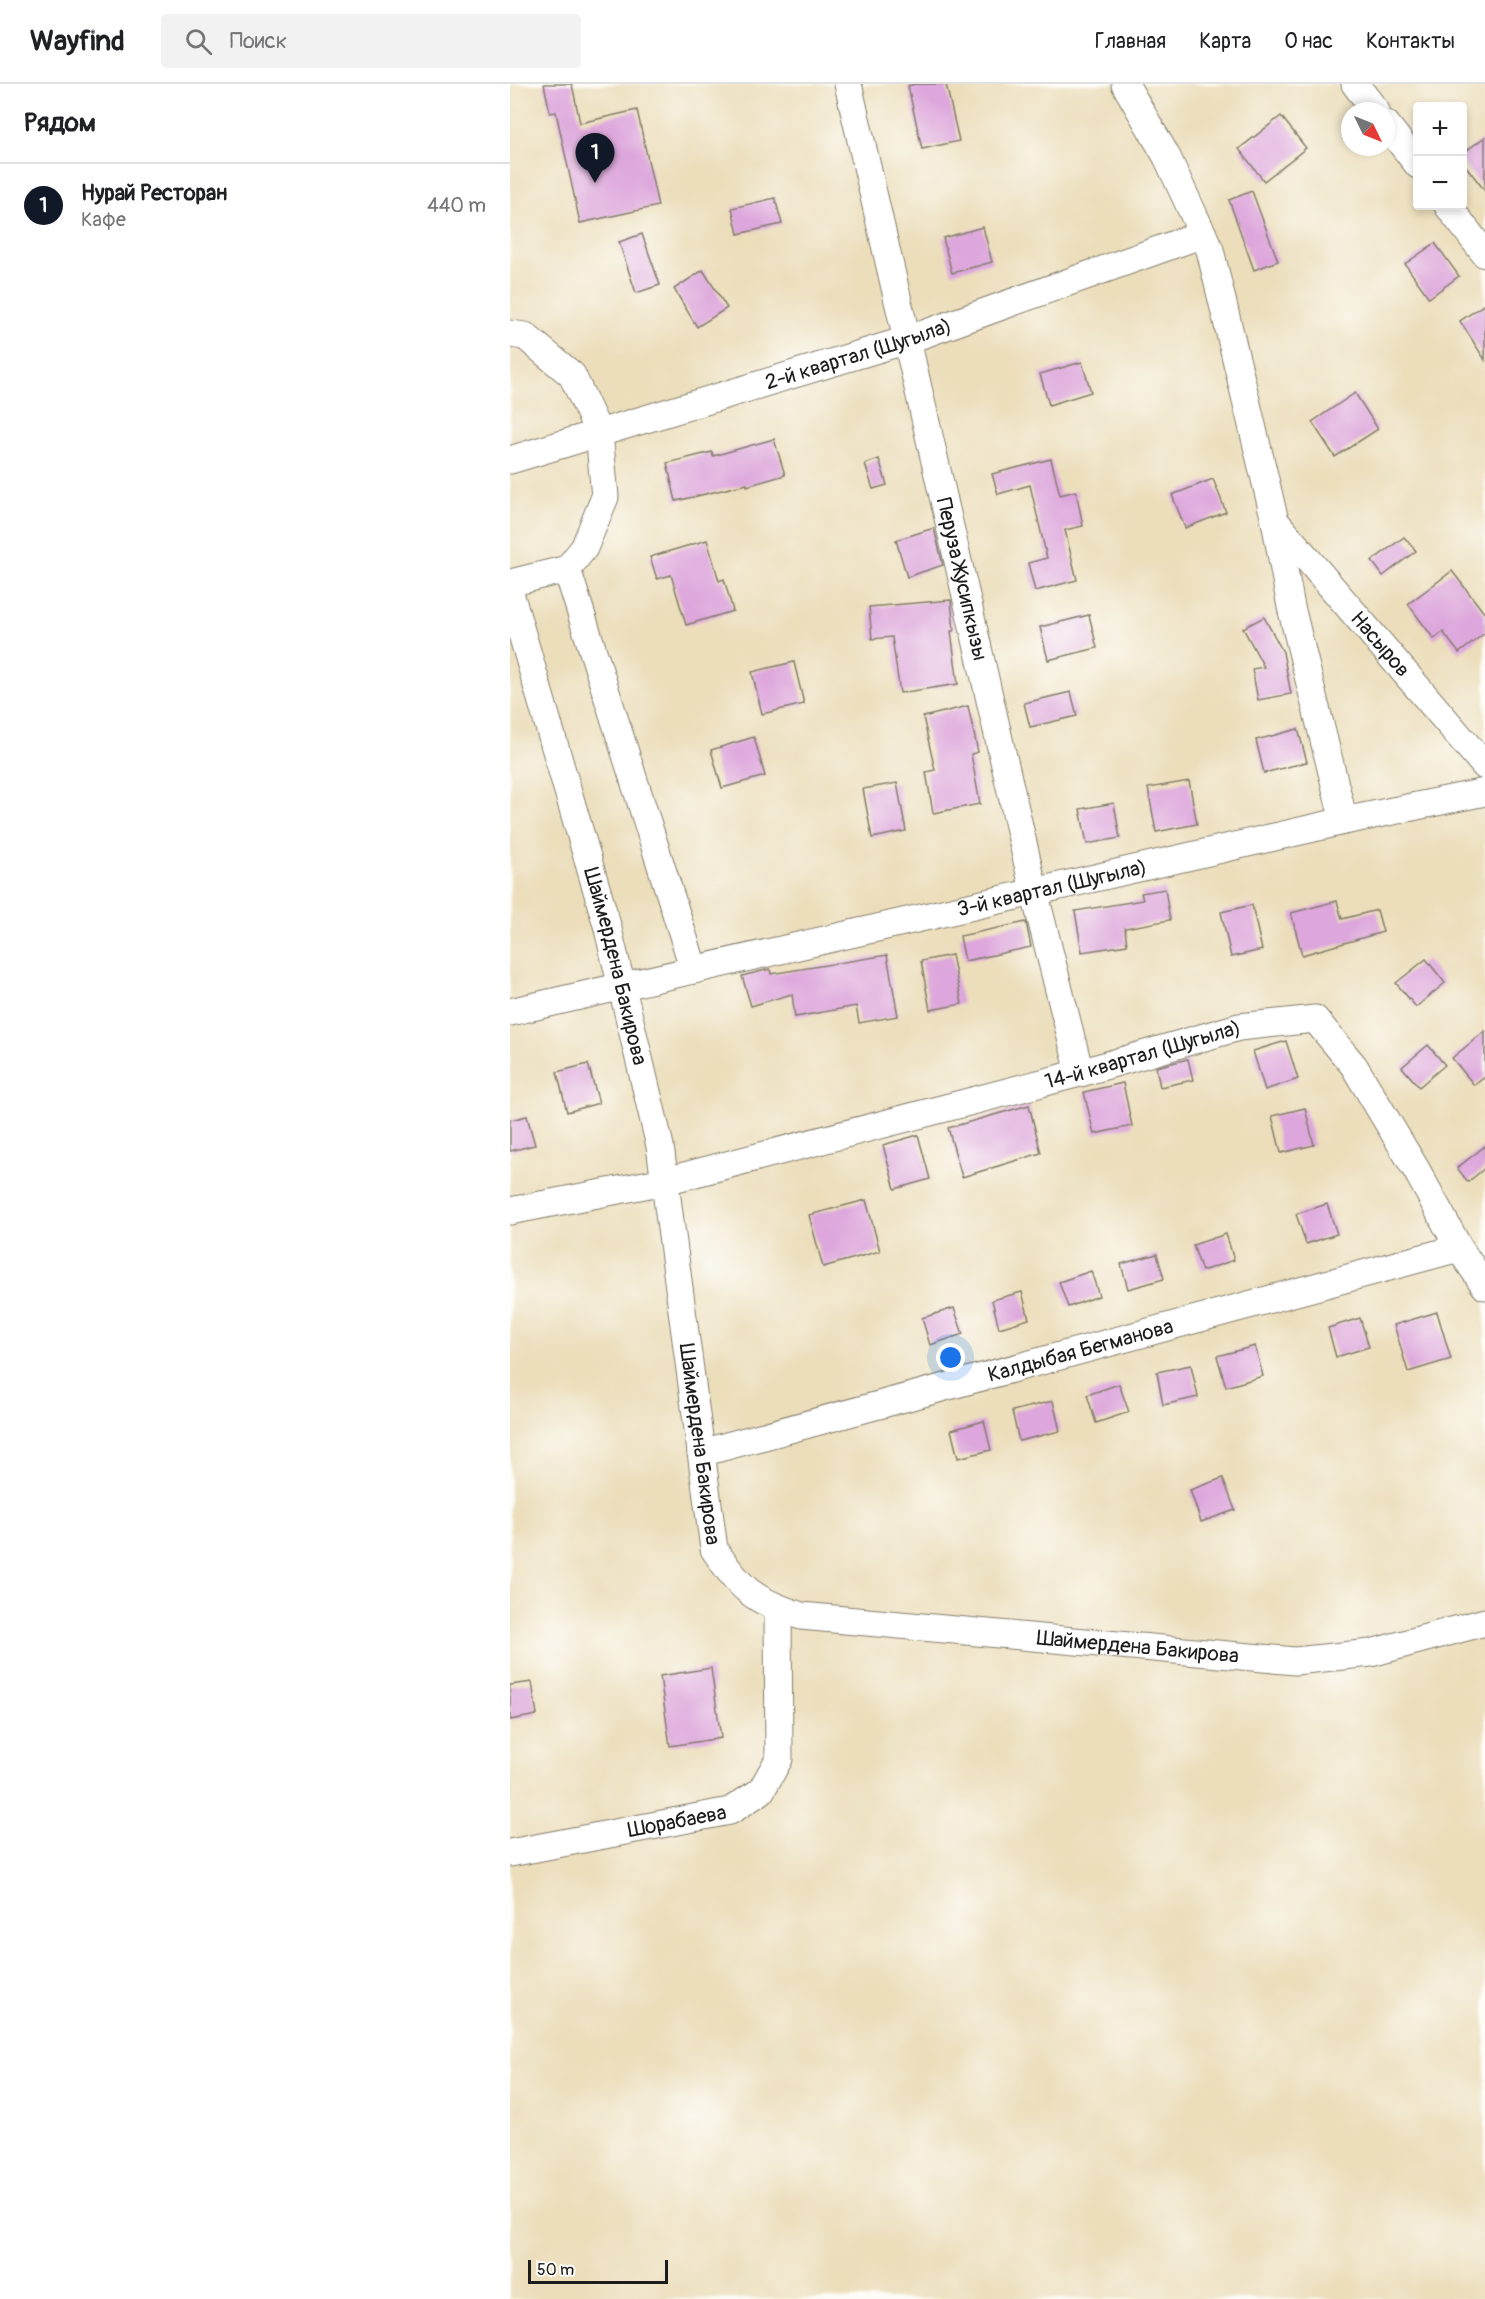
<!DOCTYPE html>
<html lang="ru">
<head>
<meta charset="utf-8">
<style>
  body { margin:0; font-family:Pangolin,sans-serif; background:#f2f2f2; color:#202124 }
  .controls { position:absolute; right:18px; top:18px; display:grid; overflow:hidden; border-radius:6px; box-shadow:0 3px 9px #0003 }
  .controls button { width:54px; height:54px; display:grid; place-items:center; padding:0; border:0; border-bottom:2px solid #e0e0e0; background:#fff; color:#202124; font:30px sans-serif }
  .compass { position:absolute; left:831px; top:18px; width:54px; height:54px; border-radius:50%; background:#fff; box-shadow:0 3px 9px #0003; rotate:133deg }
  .scale { position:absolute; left:18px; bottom:15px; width:140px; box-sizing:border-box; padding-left:6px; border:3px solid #1c1c1c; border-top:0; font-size:16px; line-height:21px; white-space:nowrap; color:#1c1c1c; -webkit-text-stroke:4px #fdfcf7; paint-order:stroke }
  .you { position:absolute; left:441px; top:1274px; width:21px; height:21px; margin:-15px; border:4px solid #fff; border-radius:50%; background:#1a73e8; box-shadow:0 0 0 9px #1a73e833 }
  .badge { display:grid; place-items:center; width:39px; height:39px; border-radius:50%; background:#111827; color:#fff; font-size:20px; font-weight:700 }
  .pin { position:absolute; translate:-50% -50px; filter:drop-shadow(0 2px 3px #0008) }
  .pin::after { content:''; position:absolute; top:32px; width:21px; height:18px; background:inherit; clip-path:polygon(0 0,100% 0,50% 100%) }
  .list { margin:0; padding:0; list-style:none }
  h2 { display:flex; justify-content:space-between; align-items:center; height:78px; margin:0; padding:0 24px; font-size:26px }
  h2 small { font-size:20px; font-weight:400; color:#757577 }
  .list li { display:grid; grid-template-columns:39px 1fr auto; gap:18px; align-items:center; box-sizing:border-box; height:84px; padding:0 24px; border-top:2px solid #e0e0e0 }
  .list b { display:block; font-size:22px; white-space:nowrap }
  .list p { margin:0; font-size:20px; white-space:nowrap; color:#757577 }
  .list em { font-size:20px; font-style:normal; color:#757577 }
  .icon { flex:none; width:33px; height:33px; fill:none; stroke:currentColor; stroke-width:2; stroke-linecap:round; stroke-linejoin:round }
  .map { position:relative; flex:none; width:975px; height:2215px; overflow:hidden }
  header { display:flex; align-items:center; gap:36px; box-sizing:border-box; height:84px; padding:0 30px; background:#fff; border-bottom:2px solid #e0e0e0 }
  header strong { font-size:28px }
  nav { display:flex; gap:33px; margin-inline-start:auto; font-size:21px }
  .search { width:420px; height:54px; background:#f2f2f2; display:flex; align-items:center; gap:15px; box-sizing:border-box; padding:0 21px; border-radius:6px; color:#757577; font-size:22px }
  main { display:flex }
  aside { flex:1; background:#fff }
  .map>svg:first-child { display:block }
</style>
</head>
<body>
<header>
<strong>Wayfind</strong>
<div class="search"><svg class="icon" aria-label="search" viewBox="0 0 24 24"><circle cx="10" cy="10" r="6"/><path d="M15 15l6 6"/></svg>Поиск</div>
<nav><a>Главная</a><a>Карта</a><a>О нас</a><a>Контакты</a></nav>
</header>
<main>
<aside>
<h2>Рядом<small></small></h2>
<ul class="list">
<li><span class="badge">1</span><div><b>Нурай Ресторан</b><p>Кафе</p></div><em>440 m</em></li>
</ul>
</aside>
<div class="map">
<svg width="975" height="2215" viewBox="0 0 975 2215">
  <rect width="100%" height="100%" fill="#fdfcf7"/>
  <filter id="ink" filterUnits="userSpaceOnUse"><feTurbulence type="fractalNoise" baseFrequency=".0167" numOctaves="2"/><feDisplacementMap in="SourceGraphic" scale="12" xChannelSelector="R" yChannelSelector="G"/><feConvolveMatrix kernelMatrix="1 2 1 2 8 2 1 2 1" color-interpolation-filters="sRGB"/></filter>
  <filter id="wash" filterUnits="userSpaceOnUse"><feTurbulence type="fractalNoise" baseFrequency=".008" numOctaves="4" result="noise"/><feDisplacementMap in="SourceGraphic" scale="24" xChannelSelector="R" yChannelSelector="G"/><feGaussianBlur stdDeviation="1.35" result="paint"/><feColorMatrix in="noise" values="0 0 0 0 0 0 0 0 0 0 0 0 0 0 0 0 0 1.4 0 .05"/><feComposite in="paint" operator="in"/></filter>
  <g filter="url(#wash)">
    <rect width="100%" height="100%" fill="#ecdebb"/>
    <g id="blocks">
      <g fill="#dda6dc">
        <path d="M 34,0 L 62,0 L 70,39 L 127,26 L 148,122 L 70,139 L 46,28 L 40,29 Z"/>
        <path d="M 405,0 L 436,0 L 449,57 L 412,65 L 398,2 Z"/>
        <path d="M 771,32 L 796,64 L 754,97 L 729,65 Z"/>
        <path d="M 975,53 L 975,107 L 952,77 L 952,70 Z"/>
        <path d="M 742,107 L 768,177 L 744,186 L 719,116 Z"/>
        <path d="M 265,114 L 272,140 L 228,150 L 222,124 Z"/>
        <path d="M 473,143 L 482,178 L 442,189 L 433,154 Z"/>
        <path d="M 132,150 L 150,201 L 126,209 L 109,158 Z"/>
        <path d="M 925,159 L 949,192 L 919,214 L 895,180 Z"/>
        <path d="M 193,186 L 217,224 L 187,243 L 164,205 Z"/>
        <path d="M 975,220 L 975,276 L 950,237 Z"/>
        <path d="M 572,278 L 581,308 L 539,321 L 530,290 Z"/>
        <path d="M 845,309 L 868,345 L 825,373 L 802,338 Z"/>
        <path d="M 264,355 L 275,391 L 237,402 L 237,400 L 166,417 L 157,379 L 202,368 L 203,372 Z"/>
        <path d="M 369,375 L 377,401 L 363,405 L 355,380 Z"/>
        <path d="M 541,375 L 550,411 L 566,407 L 573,442 L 555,446 L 567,496 L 525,507 L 518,479 L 537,474 L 520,401 L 488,410 L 482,390 Z"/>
        <path d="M 703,395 L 716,428 L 675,444 L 662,411 Z"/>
        <path d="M 424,444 L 433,481 L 397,493 L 386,456 Z"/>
        <path d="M 894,453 L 906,467 L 873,492 L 862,477 Z"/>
        <path d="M 197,456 L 209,497 L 214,495 L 223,527 L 176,541 L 161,491 L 147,495 L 140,473 Z"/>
        <path d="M 942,487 L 975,530 L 975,549 L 949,569 L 933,548 L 924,555 L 898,520 Z"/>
        <path d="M 441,516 L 444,547 L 441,547 L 448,600 L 390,609 L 382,553 L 362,555 L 359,523 Z"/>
        <path d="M 579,531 L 587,564 L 538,576 L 530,543 Z"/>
        <path d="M 754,533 L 773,568 L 781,610 L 748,616 L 742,585 L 754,583 L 733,544 Z"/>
        <path d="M 284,578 L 294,620 L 252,630 L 242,588 Z"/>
        <path d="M 561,608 L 567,632 L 520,643 L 514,619 Z"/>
        <path d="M 458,622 L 468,668 L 461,670 L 470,720 L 423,729 L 416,688 L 425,686 L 413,633 Z"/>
        <path d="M 788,645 L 797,678 L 754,689 L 746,656 Z"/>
        <path d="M 244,653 L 255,692 L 212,704 L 201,666 Z"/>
        <path d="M 679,697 L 687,740 L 646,748 L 638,704 Z"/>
        <path d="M 387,699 L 396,747 L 362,754 L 353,705 Z"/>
        <path d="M 604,719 L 610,754 L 577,760 L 570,725 Z"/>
        <path d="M 655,805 L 660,836 L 615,844 L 617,861 L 572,868 L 565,827 L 633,816 L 631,809 Z"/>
        <path d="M 827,817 L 832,835 L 867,826 L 873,848 L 792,871 L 781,829 Z"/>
        <path d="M 742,821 L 752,866 L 721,873 L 711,828 Z"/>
        <path d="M 516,838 L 521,863 L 455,877 L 450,852 Z"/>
        <path d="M 377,871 L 388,932 L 349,939 L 346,922 L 285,933 L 282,910 L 241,922 L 232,892 L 260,885 L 261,890 Z"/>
        <path d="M 442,871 L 452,920 L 420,926 L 411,877 Z"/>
        <path d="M 916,875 L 935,899 L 906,923 L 886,899 Z"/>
        <path d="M 975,947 L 975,993 L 964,1001 L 942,974 Z"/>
        <path d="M 776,957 L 788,995 L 755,1006 L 743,967 Z"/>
        <path d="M 918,961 L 935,981 L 909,1003 L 892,983 Z"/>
        <path d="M 678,975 L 683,996 L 650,1003 L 646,983 Z"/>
        <path d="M 78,980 L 89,1019 L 57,1028 L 47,988 Z"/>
        <path d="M 613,999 L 622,1042 L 584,1050 L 574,1008 Z"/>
        <path d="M 519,1021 L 531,1069 L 452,1093 L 438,1044 Z"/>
        <path d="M 795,1024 L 804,1061 L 771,1069 L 762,1032 Z"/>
        <path d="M 17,1032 L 25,1061 L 0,1067 L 0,1036 Z"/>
        <path d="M 408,1051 L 420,1095 L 385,1105 L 373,1061 Z"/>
        <path d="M 975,1062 L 975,1084 L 958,1098 L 947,1084 Z"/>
        <path d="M 356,1116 L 370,1167 L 313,1183 L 299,1131 Z"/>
        <path d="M 817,1120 L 827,1150 L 796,1160 L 786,1130 Z"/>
        <path d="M 716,1150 L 724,1176 L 692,1187 L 683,1161 Z"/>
        <path d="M 647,1170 L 654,1195 L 618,1205 L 611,1180 Z"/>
        <path d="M 581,1187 L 589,1212 L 558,1223 L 549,1198 Z"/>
        <path d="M 512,1208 L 519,1235 L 489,1244 L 482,1216 Z"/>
        <path d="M 444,1224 L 453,1250 L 420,1261 L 412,1234 Z"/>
        <path d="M 927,1228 L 941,1275 L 898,1288 L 884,1241 Z"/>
        <path d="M 850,1234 L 859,1263 L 826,1273 L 818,1244 Z"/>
        <path d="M 745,1262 L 753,1292 L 716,1303 L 707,1272 Z"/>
        <path d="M 681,1281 L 688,1313 L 653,1321 L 647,1288 Z"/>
        <path d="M 609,1300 L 619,1328 L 586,1339 L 577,1311 Z"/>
        <path d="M 543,1317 L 550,1347 L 509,1357 L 502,1327 Z"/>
        <path d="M 474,1337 L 481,1366 L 448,1374 L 441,1346 Z"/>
        <path d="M 713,1394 L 725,1426 L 691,1438 L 680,1406 Z"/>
        <path d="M 201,1584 L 211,1654 L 160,1662 L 150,1592 Z"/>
        <path d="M 22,1598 L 27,1631 L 0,1636 L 0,1601 Z"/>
      </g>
    </g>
  </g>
  <g filter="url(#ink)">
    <use href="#blocks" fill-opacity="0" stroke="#847d6c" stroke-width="1.5"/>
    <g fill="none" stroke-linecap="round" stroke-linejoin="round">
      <defs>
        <g id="minor">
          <path id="s1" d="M 338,0 L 524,807 L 570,989"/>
          <path d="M 615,0 L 657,73 L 700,166 L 765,437 L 781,523 L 834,737"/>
          <path d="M 845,0 L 866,27"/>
          <path d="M 876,40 L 908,81"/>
          <path d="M 938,122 L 975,170"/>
          <path d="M 0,250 L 15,252 L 62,291 L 89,349 L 95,413 L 74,464 L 57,485 L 0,499"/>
          <path id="s2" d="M 0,376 L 397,256 L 693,150"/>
          <path id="s3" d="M 765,437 L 975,682"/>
          <path d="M 57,485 L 184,886"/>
          <path id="s4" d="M 0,509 L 97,841 L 150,1062 L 204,1465 C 232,1507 243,1516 291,1532 L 785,1577 L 861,1569 L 975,1538"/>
          <path id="s5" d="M 0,928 L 834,737 L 975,708"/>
          <path id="s6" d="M 0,1127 L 155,1097 L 570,989 L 729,943 L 805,935 L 844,982 L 907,1087 L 949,1164 L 975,1202"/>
          <path id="s7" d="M 191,1369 L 949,1164"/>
          <path id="s8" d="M 0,1769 L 220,1727 L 251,1707 L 269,1675 L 268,1524"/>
        </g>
      </defs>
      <use href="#minor" stroke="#847d6c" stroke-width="29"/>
      <use href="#minor" stroke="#fff" stroke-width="27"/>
    </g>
  </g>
  <g text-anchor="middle" stroke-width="5" stroke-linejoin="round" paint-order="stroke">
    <g font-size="21" fill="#1c1c1c" stroke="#fdfcf7">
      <text dy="7" stroke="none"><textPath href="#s2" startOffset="364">2-й квартал (Шугыла)</textPath></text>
      <text dy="7" stroke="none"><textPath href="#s1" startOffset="508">Перуза Жусипкызы</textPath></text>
      <text dy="7" stroke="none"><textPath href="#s3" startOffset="162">Насыров</textPath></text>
      <text dy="7" stroke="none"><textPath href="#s5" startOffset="556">3-й квартал (Шугыла)</textPath></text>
      <text dy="7" stroke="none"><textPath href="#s4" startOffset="388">Шаймердена Бакирова</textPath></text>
      <text dy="7" stroke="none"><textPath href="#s6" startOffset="652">14-й квартал (Шугыла)</textPath></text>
      <text dy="7" stroke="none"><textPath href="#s7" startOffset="393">Калдыбая Бегманова</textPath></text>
      <text dy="7" stroke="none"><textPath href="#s4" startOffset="874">Шаймердена Бакирова</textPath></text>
      <text dy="7" stroke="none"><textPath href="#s4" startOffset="1431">Шаймердена Бакирова</textPath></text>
      <text dy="7" stroke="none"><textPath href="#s8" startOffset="170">Шорабаева</textPath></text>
    </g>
  </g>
</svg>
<div class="controls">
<button>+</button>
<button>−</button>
</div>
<svg class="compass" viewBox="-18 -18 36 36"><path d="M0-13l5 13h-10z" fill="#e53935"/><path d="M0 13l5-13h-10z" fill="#757577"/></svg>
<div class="scale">50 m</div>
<div class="you"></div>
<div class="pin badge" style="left:85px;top:99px">1</div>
</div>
</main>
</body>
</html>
